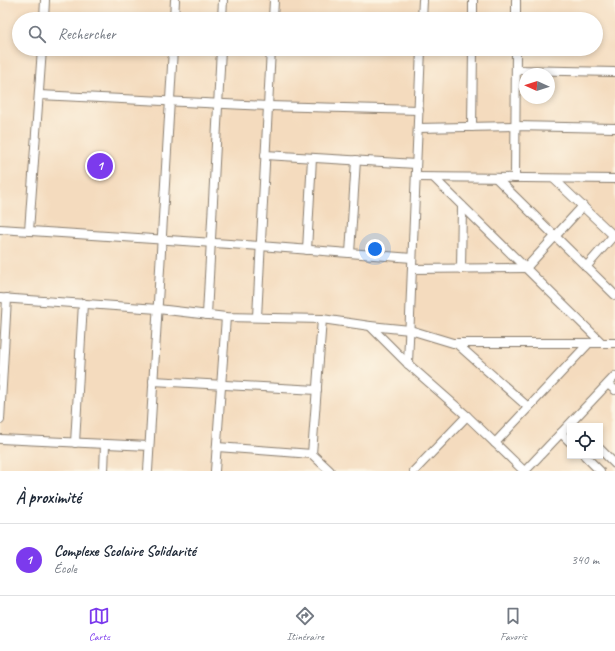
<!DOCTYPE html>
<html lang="fr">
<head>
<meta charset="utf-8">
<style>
  body { margin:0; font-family:Caveat,sans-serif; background:#f6f6f7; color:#1f2937 }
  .controls { position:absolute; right:12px; bottom:12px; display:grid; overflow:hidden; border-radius:0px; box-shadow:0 2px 6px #0003 }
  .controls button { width:36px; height:36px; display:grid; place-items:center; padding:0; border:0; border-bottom:1px solid #e0e1e3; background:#fff; color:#1f2937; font:20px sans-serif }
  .compass { position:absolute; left:519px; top:68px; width:36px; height:36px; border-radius:50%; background:#fff; box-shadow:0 2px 6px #0003; rotate:273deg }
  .you { position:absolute; left:375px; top:249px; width:14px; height:14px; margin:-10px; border:3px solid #fff; border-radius:50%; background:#1a73e8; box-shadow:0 0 0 6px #1a73e833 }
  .badge { display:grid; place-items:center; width:26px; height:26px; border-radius:50%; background:#7c3aed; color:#fff; font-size:13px; font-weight:700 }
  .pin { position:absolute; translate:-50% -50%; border:2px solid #fff; box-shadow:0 1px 4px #0006 }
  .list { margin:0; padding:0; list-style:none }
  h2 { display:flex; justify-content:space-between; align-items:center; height:52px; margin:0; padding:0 16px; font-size:17px }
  h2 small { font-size:13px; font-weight:400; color:#747a83 }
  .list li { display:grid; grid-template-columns:26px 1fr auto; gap:12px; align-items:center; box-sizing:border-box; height:72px; padding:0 16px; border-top:1px solid #e0e1e3 }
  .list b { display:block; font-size:15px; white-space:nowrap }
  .list p { margin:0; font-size:13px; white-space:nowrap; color:#747a83 }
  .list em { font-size:13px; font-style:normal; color:#747a83 }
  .icon { flex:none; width:22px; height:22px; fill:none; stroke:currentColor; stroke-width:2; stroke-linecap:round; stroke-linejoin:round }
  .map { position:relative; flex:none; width:615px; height:471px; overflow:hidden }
  .search { position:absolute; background:#fff; box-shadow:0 2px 6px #0003; left:12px; right:12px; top:12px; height:44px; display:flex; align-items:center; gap:10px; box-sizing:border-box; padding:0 14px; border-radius:22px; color:#747a83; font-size:15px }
  .sheet { height:124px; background:#fff }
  nav { display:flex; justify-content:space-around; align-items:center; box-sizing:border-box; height:56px; border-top:1px solid #e0e1e3; background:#fff; font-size:11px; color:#747a83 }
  nav a { display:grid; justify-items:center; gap:2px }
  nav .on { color:#7c3aed }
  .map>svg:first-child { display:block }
</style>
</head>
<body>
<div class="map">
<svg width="615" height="471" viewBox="0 0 615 471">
  <rect width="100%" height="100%" fill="#fcf5e5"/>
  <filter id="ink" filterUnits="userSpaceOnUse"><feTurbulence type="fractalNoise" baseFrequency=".025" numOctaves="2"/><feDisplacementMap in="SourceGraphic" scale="8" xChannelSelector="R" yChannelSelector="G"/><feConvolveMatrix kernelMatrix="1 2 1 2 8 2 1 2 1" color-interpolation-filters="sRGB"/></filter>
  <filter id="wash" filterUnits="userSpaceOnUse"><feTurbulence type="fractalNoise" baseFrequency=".012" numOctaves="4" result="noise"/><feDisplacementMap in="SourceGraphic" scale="16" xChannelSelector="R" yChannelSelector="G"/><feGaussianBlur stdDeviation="0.9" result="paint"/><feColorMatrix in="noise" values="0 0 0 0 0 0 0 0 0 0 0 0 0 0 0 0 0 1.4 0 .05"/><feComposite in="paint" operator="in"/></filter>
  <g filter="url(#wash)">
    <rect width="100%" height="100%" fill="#f4dbbe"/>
  </g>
  <g filter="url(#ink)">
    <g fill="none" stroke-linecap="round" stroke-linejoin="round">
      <defs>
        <g id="minor">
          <path d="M 44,19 L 45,0"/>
          <path d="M 174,19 L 175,0"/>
          <path d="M 222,19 L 223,0"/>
          <path d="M 273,19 L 274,0"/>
          <path d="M 422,19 L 423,0"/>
          <path d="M 473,19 L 473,0"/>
          <path d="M 516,19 L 516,0"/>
          <path d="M 516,70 L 615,72"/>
          <path d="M 39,95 L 268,106 L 419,110"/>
          <path d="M 472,127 L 473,49"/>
          <path d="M 418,128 L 515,126 L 615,128"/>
          <path d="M 265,155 L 416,164"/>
          <path d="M 416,177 L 615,179"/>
          <path d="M 434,178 L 602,343"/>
          <path d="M 496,178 L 615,295"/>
          <path d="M 515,178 L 516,49"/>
          <path d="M 554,179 L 615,237"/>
          <path d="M 0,229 L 260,246 L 412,258"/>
          <path d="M 29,231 L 42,49"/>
          <path d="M 307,250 L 312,158"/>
          <path d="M 350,253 L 356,160"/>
          <path d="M 586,267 L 615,234"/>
          <path d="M 412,269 L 526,268 L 583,206"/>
          <path d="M 461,269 L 462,206"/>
          <path d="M 0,298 L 158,309 L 226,317 L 322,319 L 370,326 L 408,364 L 467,416 L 524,471"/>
          <path d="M 207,315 L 221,49"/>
          <path d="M 257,317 L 271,49"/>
          <path d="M 370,326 L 410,330 L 453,343 L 615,343"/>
          <path d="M 456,343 L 528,407"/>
          <path d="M 408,364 L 421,49"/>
          <path d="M 153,381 L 317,390"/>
          <path d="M 608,384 L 615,390"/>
          <path d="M 0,420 L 7,298"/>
          <path d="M 561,433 L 570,442"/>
          <path d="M 0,439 L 149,446"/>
          <path d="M 75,443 L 83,303"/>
          <path d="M 495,443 L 589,343"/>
          <path d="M 217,447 L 312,454 L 330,471"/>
          <path d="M 600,449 L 615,464"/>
          <path d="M 312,454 L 322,319"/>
          <path d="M 585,456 L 600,471"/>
          <path d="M 104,471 L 105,444"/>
          <path d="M 148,471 L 173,49"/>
          <path d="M 215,471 L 226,317"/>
          <path d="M 414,471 L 467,416"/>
          <path d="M 525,471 L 615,376"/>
        </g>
      </defs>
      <use href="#minor" stroke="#887c6d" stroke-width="10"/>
      <use href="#minor" stroke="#fff" stroke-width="8"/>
    </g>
  </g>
</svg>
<div class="controls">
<button><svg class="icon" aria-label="locate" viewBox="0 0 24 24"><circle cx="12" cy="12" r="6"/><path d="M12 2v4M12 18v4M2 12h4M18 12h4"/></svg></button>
</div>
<svg class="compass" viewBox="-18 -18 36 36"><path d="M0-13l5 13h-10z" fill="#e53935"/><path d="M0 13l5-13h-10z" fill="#747a83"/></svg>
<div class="you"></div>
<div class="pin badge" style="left:100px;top:166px">1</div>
<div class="search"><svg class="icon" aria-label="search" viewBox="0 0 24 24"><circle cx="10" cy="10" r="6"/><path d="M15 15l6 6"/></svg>Rechercher</div>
</div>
<section class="sheet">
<h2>À proximité<small></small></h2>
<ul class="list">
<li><span class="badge">1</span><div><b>Complexe Scolaire Solidarité</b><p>École</p></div><em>340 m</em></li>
</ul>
</section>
<nav>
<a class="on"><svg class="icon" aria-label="map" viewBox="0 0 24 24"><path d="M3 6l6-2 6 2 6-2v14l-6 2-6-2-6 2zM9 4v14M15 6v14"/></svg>Carte</a>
<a><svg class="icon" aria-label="directions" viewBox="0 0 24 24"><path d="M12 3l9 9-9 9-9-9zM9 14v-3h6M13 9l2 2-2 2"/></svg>Itinéraire</a>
<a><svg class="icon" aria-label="saved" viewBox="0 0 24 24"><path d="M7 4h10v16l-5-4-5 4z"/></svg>Favoris</a>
</nav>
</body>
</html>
